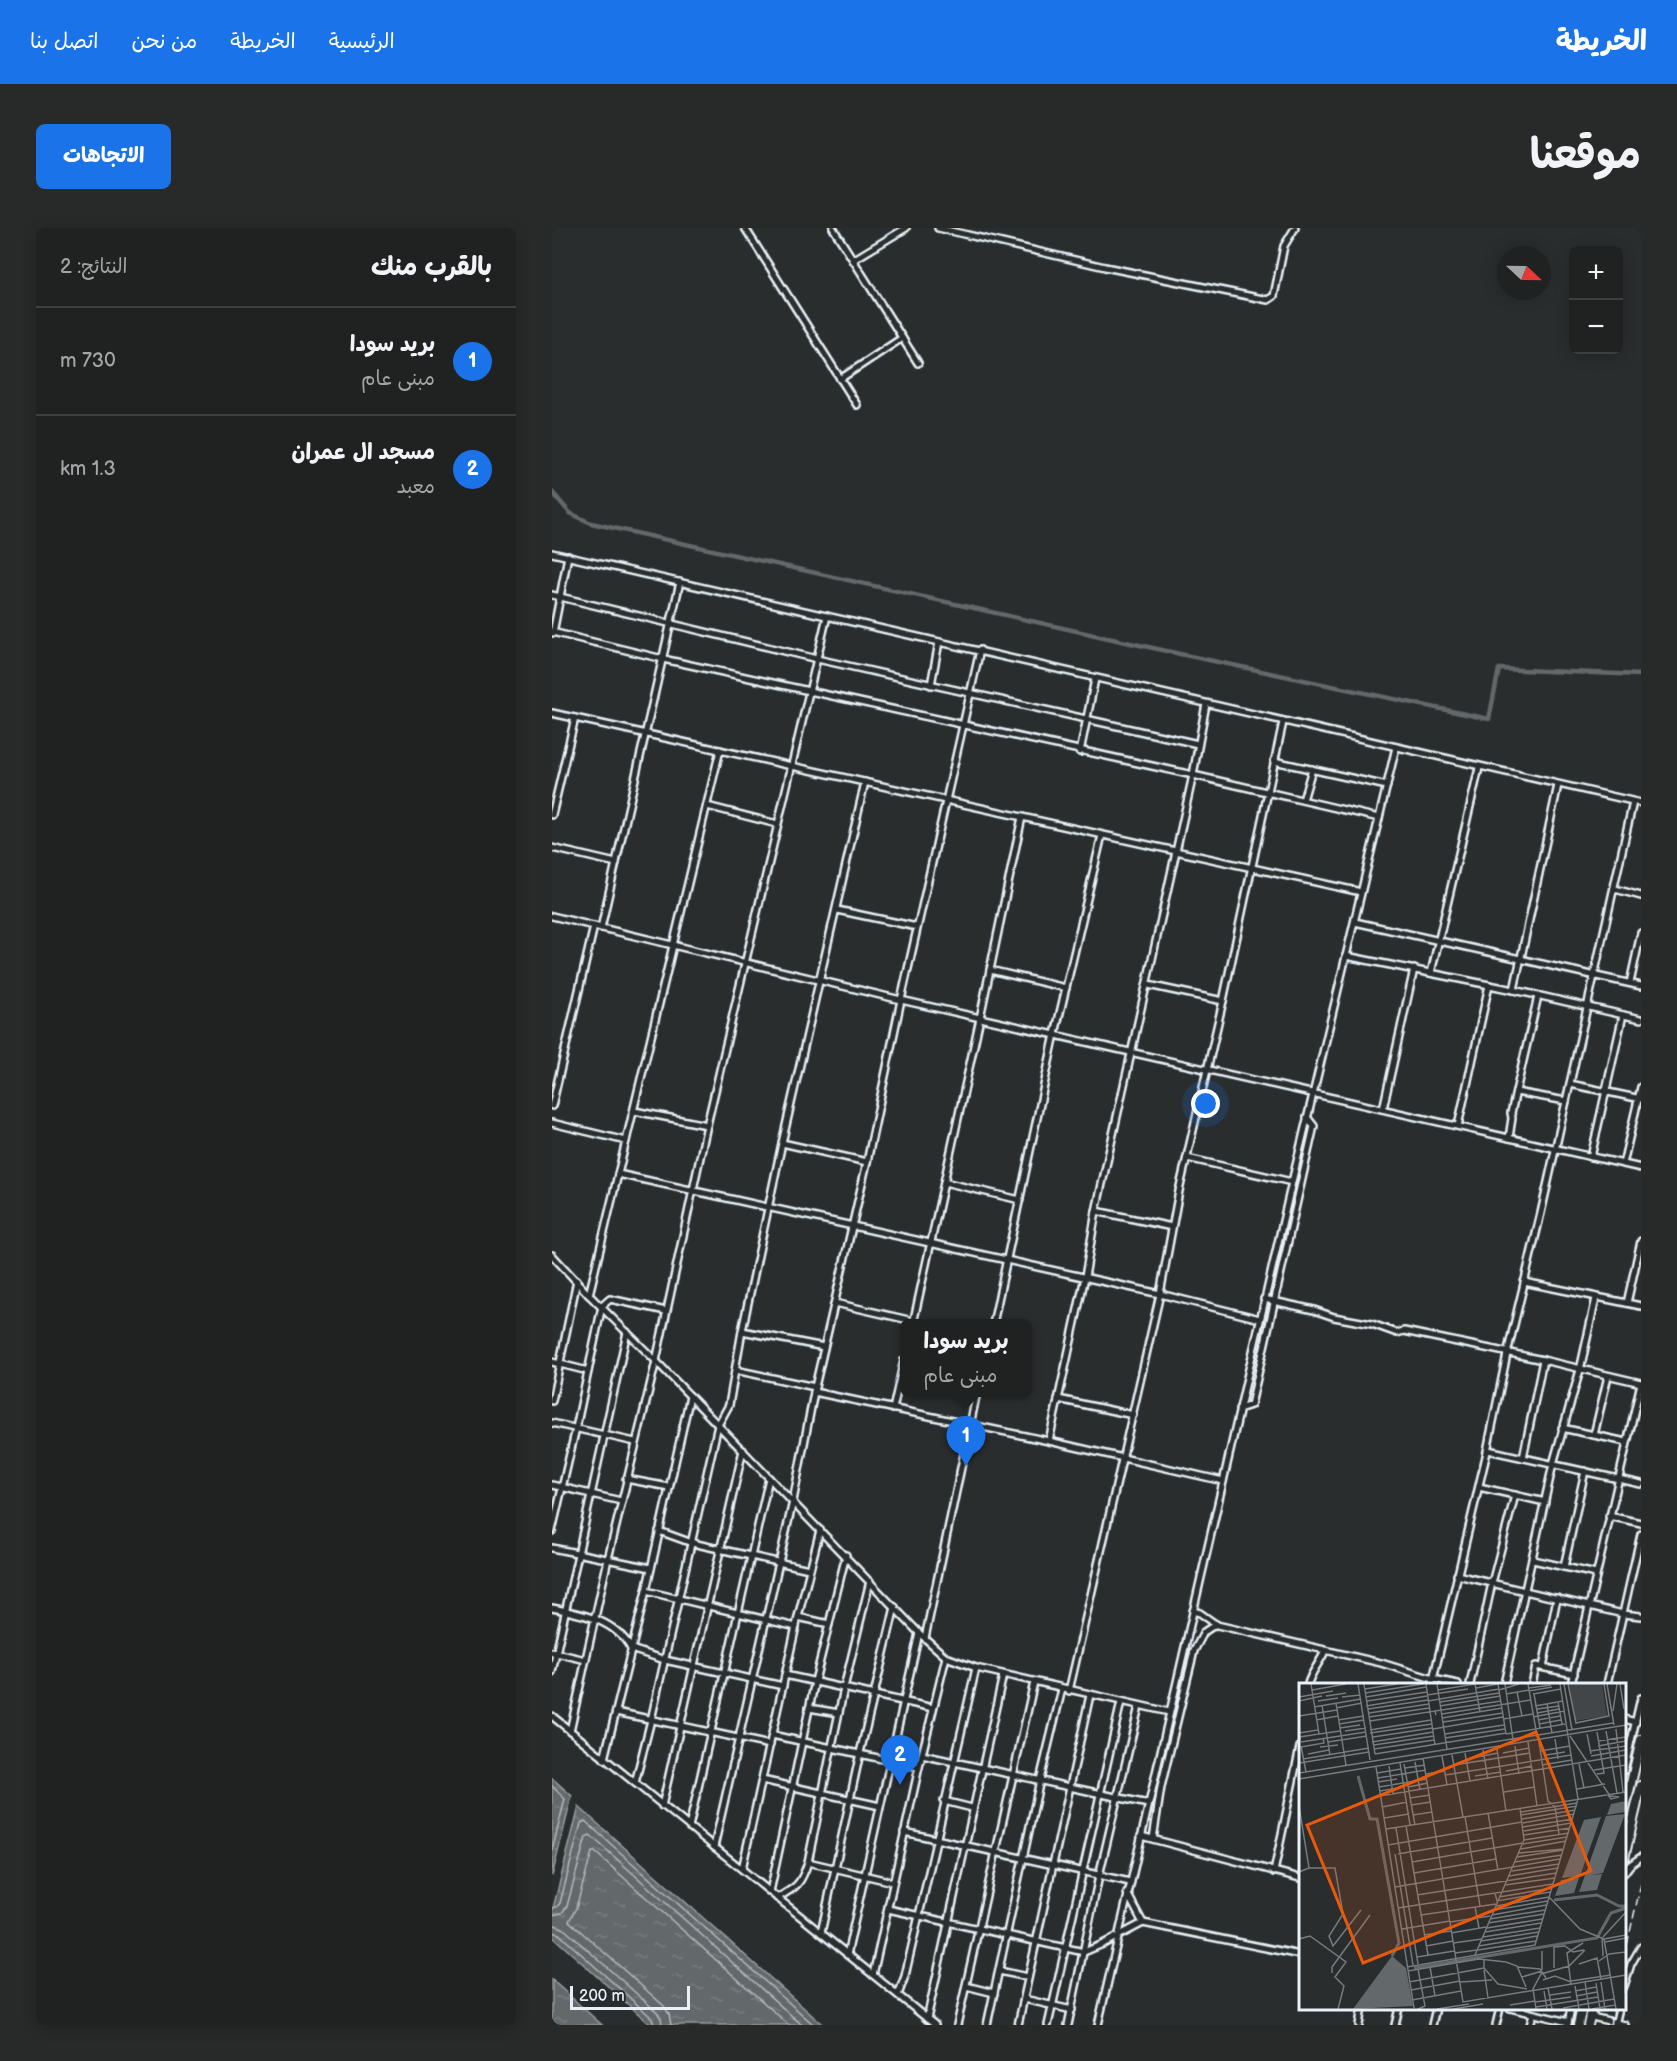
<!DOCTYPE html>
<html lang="ar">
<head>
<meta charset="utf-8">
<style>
  body { margin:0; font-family:"Balsamiq Sans","Playpen Sans Arabic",sans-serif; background:#282a2a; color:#f1f3f6; direction:rtl }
  .controls { position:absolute; right:18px; top:18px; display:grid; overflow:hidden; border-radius:9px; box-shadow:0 3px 15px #0003 }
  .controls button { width:54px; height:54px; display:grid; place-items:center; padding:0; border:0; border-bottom:2px solid #3d3f40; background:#202222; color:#f1f3f6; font:30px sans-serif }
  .compass { position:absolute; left:945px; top:18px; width:54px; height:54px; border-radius:50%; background:#202222; box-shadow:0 3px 15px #0003; rotate:112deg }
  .scale { position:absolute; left:18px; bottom:15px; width:120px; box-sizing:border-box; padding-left:6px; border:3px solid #e8f1f8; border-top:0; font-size:16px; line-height:21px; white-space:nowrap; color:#e8f1f8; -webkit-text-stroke:4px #2a2d2e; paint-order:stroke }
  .you { position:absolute; left:654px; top:876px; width:21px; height:21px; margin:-15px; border:4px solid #fff; border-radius:50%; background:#1a73e8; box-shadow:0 0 0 9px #1a73e833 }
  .badge { display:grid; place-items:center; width:39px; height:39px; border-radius:50%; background:#1a73e8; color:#fff; font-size:20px; font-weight:700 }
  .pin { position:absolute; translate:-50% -50px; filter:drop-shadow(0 2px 3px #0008) }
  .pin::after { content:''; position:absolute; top:32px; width:21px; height:18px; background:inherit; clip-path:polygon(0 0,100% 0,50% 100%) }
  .popup { position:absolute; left:348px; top:1091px; width:132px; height:78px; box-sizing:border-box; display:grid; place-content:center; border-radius:9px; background:#202222; filter:drop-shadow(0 2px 4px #0005); font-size:20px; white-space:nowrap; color:#a2a4a5 }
  .popup b { font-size:22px; color:#f1f3f6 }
  .popup::after { content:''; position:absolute; left:50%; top:100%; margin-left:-12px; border:12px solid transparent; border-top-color:#202222 }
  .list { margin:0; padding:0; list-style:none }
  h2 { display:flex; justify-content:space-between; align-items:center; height:78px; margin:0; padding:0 24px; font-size:26px }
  h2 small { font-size:20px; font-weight:400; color:#a2a4a5 }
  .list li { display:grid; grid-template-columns:39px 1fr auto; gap:18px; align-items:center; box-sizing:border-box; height:108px; padding:0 24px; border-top:2px solid #3d3f40 }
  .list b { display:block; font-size:22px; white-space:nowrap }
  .list p { margin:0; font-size:20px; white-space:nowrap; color:#a2a4a5 }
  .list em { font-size:20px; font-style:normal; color:#a2a4a5 }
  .map { position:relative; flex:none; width:1089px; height:1797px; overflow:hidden; direction:ltr; border-radius:9px }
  header { display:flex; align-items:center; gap:36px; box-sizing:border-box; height:84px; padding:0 30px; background:#1a73e8; color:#fff }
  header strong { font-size:28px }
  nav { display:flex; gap:33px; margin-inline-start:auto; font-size:21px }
  .intro { display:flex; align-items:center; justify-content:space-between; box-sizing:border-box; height:144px; padding:0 36px }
  h1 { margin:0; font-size:42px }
  .button { padding:15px 27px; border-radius:9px; background:#1a73e8; color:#fff; font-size:21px; font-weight:700 }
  main { display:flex; gap:36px; padding:0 36px }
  aside { flex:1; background:#202222; border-radius:9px; box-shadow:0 3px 15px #0003 }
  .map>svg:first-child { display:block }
</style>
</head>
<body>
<header>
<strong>الخريطة</strong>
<nav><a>الرئيسية</a><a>الخريطة</a><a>من نحن</a><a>اتصل بنا</a></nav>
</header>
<div class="intro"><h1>موقعنا</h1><a class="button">الاتجاهات</a></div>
<main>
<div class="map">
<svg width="1089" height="1797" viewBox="0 0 1089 1797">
  <defs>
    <pattern id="water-ripples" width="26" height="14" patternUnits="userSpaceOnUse" patternTransform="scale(1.5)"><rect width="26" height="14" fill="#63686b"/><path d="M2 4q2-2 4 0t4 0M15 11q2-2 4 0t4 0" fill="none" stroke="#797e81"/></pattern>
  </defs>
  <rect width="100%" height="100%" fill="#2a2d2e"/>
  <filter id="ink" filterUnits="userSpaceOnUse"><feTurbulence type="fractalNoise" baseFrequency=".0167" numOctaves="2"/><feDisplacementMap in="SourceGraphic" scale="12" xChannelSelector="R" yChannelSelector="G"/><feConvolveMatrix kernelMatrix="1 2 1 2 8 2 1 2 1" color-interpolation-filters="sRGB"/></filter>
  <g filter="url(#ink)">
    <g fill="url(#water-ripples)" stroke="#989fa3" stroke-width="1.5">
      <path d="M 0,1550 L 20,1568 L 0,1648 Z"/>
      <path d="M 27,1579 L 271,1797 L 99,1797 L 0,1708 L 0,1684 Z"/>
      <path d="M 0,1752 L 50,1797 L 0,1797 Z"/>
    </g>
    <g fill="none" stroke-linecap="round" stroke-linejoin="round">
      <g stroke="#b3bac0" stroke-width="1.5">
        <path d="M 0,1558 L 13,1571 L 0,1623"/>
        <path d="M 0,1680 L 5,1679 L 8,1675 L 29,1595 L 33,1593 L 262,1797"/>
        <path d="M 0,1687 L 10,1685 L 15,1678 L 34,1609 L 38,1607 L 250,1797"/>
        <path d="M 0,1696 L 11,1700 L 105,1784 L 109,1790 L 110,1797"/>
        <path d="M 0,1704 L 7,1706 L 100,1790 L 102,1797"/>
        <path d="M 119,1797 L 117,1786 L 112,1778 L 17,1693 L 24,1680 L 40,1624 L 43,1624 L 237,1797"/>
      </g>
      <path stroke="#63686b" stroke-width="4.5" d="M 0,264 L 18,285 L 39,295 L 628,426 L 937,491 L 947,441 L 1089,447"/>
      <defs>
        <g id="minor">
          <path d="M 193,0 L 305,177"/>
          <path d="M 281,0 L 366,135"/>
          <path d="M 386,0 L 553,39 L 716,72 L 722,68 L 732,18 L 743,0"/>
          <path d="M 301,32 L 354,0"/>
          <path d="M 288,151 L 350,110"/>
          <path d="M 0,325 L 1089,575"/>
          <path d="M 0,367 L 265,431 L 646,516"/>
          <path d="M 0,404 L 111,431 L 641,547 L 827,590"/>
          <path d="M 1,405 L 16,328"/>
          <path d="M 379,457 L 387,414"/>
          <path d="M 0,485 L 809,664"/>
          <path d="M 528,524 L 543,451"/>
          <path d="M 722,533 L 835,558"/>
          <path d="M 751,572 L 760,541"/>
          <path d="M 155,578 L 225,596"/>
          <path d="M 0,587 L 23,490"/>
          <path d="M 0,620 L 64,635"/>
          <path d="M 1063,661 L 1089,668"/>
          <path d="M 285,682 L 365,699"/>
          <path d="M 0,688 L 349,772 L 1089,940"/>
          <path d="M 803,694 L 1089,758"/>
          <path d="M 49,700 L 128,354"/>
          <path d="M 794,728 L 962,762 L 1089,791"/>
          <path d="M 438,742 L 514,760"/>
          <path d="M 879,745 L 927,540"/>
          <path d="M 1078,755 L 1089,705"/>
          <path d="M 596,757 L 671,773"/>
          <path d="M 962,762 L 1006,557"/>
          <path d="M 1018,856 L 1089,871"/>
          <path d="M 964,864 L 1014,873"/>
          <path d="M 0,878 L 42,698"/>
          <path d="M 831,881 L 862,741"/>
          <path d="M 82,883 L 155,897"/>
          <path d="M 0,895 L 74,913"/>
          <path d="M 906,898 L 937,757"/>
          <path d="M 957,910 L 960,890 L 959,885 L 986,768"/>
          <path d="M 230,915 L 315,934"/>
          <path d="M 1039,929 L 1071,787"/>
          <path d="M 635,930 L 740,954"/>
          <path d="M 1071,936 L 1089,859"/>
          <path d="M 66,946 L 608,1066 L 708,1091"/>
          <path d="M 392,954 L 468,972"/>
          <path d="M 544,983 L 620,999"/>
          <path d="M 0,1027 L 37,1067 L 104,1133 L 367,1405 L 394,1429 L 424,1440 L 617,1484"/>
          <path d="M 972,1054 L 1089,1078"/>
          <path d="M 37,1067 L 168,522"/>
          <path d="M 712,1071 L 762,1082 L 782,1089 L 820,1096 L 845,1105 L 852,1103 L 991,1132 L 1089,1155"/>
          <path d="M 283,1075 L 361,1093"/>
          <path d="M 1075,1075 L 1089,1013"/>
          <path d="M 361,1096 L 428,790 L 470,589"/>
          <path d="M 441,1096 L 503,806 L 550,607"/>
          <path d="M 190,1103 L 272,1119"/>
          <path d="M 0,1134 L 36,1143"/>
          <path d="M 183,1142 L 263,1159"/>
          <path d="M 262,1164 L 497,1213 L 671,1253"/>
          <path d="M 506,1171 L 581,1187"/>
          <path d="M 0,1173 L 25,1052"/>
          <path d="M 341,1181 L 352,1132"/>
          <path d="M 687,1181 L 699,1177 L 762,898 L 755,889"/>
          <path d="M 0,1195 L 83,1214"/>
          <path d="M 1010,1200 L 1074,1214"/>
          <path d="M 1042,1207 L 1056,1148"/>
          <path d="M 497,1213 L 533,1049 L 544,983 L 641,547 L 654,476"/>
          <path d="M 936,1222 L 1089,1256"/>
          <path d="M 971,1230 L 991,1132"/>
          <path d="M 74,1251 L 117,1259"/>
          <path d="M 0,1257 L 69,1273"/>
          <path d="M 927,1259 L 993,1274"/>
          <path d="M 1057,1288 L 1089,1295"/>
          <path d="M 0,1303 L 24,1200 L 50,1078 L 58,1071 L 114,1083"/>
          <path d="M 107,1303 L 140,1315 L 257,1341"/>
          <path d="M 0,1320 L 99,1340"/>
          <path d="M 981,1332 L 1044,1346"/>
          <path d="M 1012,1339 L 1033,1243"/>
          <path d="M 905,1347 L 1071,1386 L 1089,1388"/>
          <path d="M 94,1363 L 244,1399"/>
          <path d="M 0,1380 C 30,1386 64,1392 79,1421 L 113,1432 L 231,1458"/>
          <path d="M 641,1383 L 648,1385 L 665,1397 L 829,1435 L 881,1451 L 906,1456"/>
          <path d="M 246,1389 L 277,1396"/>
          <path d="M 373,1410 L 425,1164"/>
          <path d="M 0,1424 L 34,1432"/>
          <path d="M 991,1439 L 1005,1370"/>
          <path d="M 0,1444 L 75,1104"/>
          <path d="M 233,1447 L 381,1480"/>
          <path d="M 756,1456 C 759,1444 768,1435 773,1423"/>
          <path d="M 880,1456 L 934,1228 L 955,1126 L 989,985 L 1081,574"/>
          <path d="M 918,1456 L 940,1355 L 963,1267"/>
          <path d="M 952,1456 L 1001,1236 L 1028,1142 L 1044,1070"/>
          <path d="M 980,1456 L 984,1438 L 1022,1446"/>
          <path d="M 1019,1456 L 1089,1155"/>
          <path d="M 1055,1456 L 1089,1306"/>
          <path d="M 517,1463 L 608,1066 L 627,963 L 671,773 L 731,494"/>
          <path d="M 257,1480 L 287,1485"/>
          <path d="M 64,1484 L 218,1517"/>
          <path d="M 0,1488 L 383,1797"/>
          <path d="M 1072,1491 L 1084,1494"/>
          <path d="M 18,1503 L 56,1331 L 104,1133 L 155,897 L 275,388"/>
          <path d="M 220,1507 L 367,1539"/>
          <path d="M 370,1527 L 596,1576"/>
          <path d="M 52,1531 L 94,1363 L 138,1168"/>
          <path d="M 1072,1543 L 1089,1470"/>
          <path d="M 210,1552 L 328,1578"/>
          <path d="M 83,1555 L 99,1492 L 166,1197 L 177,1177 L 190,1103 L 230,915 L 313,554"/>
          <path d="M 392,1573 L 420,1580"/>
          <path d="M 110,1578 L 191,1222"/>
          <path d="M 137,1599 L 217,1250"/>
          <path d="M 352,1604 L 578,1654"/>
          <path d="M 589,1608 L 748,1650"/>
          <path d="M 601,1611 L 609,1559 L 642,1423 L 652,1404 L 664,1396"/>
          <path d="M 162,1619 L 241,1273 L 263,1159 L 315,934 L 349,772 L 428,422"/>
          <path d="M 256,1634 L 341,1654"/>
          <path d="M 190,1641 L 246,1389 L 268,1302"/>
          <path d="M 722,1644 L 748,1519"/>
          <path d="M 1072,1645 L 1078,1637 L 1089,1629"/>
          <path d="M 218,1664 L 263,1453 L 294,1327"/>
          <path d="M 575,1665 L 591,1695"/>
          <path d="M 225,1670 C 245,1659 249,1656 256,1634 L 292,1460 L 318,1353"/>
          <path d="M 336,1681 L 532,1724 L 551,1716 L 591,1695 L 748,1727"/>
          <path d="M 269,1705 L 308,1525 L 343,1379"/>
          <path d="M 295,1727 L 367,1405"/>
          <path d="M 447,1743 L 476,1749"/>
          <path d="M 321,1747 L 367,1539 L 394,1429"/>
          <path d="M 414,1758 L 442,1765"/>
          <path d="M 1072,1758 L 1079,1736 L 1089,1719"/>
          <path d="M 346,1767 L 353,1748 L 424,1440"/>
          <path d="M 472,1771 L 520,1782"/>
          <path d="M 958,1780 L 1016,1794"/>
          <path d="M 1036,1788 L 1073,1797"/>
          <path d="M 375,1791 L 451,1447"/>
          <path d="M 1016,1796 L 1019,1780"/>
          <path d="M 405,1797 L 482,1454"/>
          <path d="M 435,1797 L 488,1552 L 510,1461"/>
          <path d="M 466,1797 L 538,1467"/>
          <path d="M 496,1797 L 569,1474"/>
          <path d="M 516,1797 L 547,1648 L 587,1478"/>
          <path d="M 546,1797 L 740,954 L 844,519"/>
          <path d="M 807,1797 L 810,1780"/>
          <path d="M 843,1797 L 847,1780"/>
          <path d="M 880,1797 L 884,1780"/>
          <path d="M 944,1797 L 948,1780"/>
          <path d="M 978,1797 L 981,1786"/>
          <path d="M 1063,1797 L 1067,1780"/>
        </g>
        <g id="highway">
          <path d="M 1072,1585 L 1089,1512"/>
          <path d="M 1072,1630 L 1089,1558"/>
          <path d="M 1026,1797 L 1030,1780"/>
          <path d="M 1036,1797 L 1040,1780"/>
        </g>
      </defs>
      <use href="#minor" stroke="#e8f1f8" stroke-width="10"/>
      <use href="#highway" stroke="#e8f1f8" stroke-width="12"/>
      <use href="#minor" stroke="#2a2d2e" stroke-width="5"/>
      <use href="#highway" stroke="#2a2d2e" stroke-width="8"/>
      <g stroke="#e8f1f8" stroke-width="1.5" stroke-dasharray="9 4.5" stroke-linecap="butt">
        <path d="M 1072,1730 L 1089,1656"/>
        <path d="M 1058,1797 L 1061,1780"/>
      </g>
    </g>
  </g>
  <g transform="translate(747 1455)">
    <rect width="327" height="327" fill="#2a2d2e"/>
    <path d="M 270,1 L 303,1 L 308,33 L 276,38 Z" fill="#424648"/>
    <path d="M 327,118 L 326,129 L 308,132 L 312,121 ZM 326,131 L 304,190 L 292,192 L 303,191 L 298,207 L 280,209 L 307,133 ZM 302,134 L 281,193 L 263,195 L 285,137 ZM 280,195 L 275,210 L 256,213 L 262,197 ZM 93,273 L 107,285 L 114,323 L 54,326 Z" fill="#63686b"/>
    <path fill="none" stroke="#63686b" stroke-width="3" d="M 59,93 L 71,136 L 78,136 L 100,260 L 93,273M 255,217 L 298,212 L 320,223 L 327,223M 115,285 L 298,255 L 312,230 L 327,225"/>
    <path fill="none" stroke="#767b7f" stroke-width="1.5" d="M 59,1 L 71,77M 65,1 L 76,71M 127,1 L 136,62M 138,1 L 148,66M 199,1 L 207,51M 206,1 L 214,57M 229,1 L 238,53M 261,1 L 269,53M 265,1 L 273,47M 269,1 L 277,40 L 310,33 L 305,1M 308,1 L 315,42M 321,1 L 325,26M 177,5 L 199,1M 230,5 L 252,2M 66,6 L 98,1M 13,7 L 47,1M 139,7 L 176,1 L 181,29M 200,7 L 220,1M 230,8 L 253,4M 218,9 L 223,33M 66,10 L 124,1M 207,11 L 230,7M 234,11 L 262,6M 235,11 L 241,45M 128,12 L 169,6M 27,13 L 47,10M 0,14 L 34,8M 43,14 L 61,12M 67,14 L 127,4M 0,18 L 23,13M 19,18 L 39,15M 68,18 L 128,9M 129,18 L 200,6M 141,19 L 200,10M 259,19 L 263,41M 37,20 L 47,82M 248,21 L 253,50M 23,22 L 31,72M 67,23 L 128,13M 141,23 L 201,13M 236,23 L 264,18M 15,24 L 62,16M 37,25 L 63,20M 69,26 L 129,17M 238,26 L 260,23M 136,28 L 202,18M 314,28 L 318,1M 70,30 L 130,21M 238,30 L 260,26M 143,31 L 232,17M 0,33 L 38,27M 70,34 L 130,25M 234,34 L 266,28M 143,35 L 203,25M 204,36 L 234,31M 17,37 L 39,33M 39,37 L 65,33M 239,37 L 261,33M 71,38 L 136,28 L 137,32M 144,39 L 204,30M 40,41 L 65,37M 240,41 L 262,37M 41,45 L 61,42M 134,46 L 204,34M 317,46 L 324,109M 71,47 L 132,37M 46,48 L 67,45M 307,48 L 318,110M 298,49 L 305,90 L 298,91M 0,50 L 19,47M 71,50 L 133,41M 20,51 L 41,48M 146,51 L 205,42M 207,51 L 266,41M 288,51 L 292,71M 271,53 L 311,113 L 320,114 L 312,116 L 309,112M 74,54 L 133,45M 146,55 L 206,46M 256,56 L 259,76M 299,58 L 327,54M 2,59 L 67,49M 29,59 L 68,53M 73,59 L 134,49M 229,59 L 238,123M 240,59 L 249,118 L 256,124 L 260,151M 75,62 L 135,53M 0,63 L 1,54 L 20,51 L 12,1M 2,63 L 7,89M 216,63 L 220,91M 299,63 L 327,58M 2,64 L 25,60 L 24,55M 21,64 L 39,62M 75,66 L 135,57M 198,66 L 207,128M 184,67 L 189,96M 241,68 L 271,63M 291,68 L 327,63M 166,70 L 171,98M 204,70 L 230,65M 9,71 L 30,67M 76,71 L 207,50M 153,72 L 164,134M 247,72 L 266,69M 143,73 L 148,102M 292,73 L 327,67M 124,75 L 164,319 L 327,292M 173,75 L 199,70M 4,76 L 70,65M 116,79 L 121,107M 0,80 L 70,69M 101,80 L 111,142M 105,81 L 116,142M 280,81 L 285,105M 155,82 L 231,70M 243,82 L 273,77M 90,83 L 94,111M 77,84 L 115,325M 106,85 L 126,82M 295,87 L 327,82M 207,88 L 233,83M 0,90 L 314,40M 78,90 L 102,86M 127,91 L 146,88M 146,92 L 272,72M 176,93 L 202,89M 79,95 L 127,87M 0,96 L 327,42M 79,99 L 98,96M 80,104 L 128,96M 109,104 L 129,100M 278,106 L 306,101M 81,108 L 105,104M 205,109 L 236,104M 81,113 L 327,72M 111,115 L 131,112M 112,122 L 132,119M 0,123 L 10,185 L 0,189M 83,124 L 108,119M 222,129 L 278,120M 189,130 L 199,187M 114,132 L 133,129M 222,132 L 278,123M 166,134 L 181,223M 85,135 L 110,131M 223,136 L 276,127M 224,140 L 275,131M 107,143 L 129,272M 224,144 L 274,136M 97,145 L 119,281M 87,146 L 327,109M 225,148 L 272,140M 225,152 L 271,145M 225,157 L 270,150M 224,161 L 268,154M 89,162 L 223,139M 222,166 L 267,158M 220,170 L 265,166M 96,171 L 114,282M 99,171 L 193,155M 218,174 L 264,167M 113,179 L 224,160M 216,179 L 263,172M 10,185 L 36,185 L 44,231 L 30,253 L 34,263 L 62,227M 213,188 L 260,181M 115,190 L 197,176M 210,193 L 259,185M 206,202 L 256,195M 96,204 L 261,176M 196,210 L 198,218 L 251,209M 118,212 L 257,190M 200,214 L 253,205M 250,214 L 281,246 L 305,256 L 317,326M 197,223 L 250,214M 176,224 L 180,245M 99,225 L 254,201M 195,227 L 249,218M 122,232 L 197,221M 193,232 L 247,222M 191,236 L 246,227M 151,239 L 191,233M 189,240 L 245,231M 188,245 L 243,236M 103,246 L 151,238M 186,249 L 242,240M 152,250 L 187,244M 125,252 L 152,248M 184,254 L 241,245M 303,254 L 304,273M 304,254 L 327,229M 0,256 L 11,253 L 47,279 L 36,294 L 45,303 L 39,326M 305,256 L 327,252M 182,258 L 240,249M 306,259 L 327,255M 154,260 L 183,256M 127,263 L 154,258M 180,263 L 238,253M 179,267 L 237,258M 243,268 L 243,287M 156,270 L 178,267M 176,272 L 225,157 L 221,125M 118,274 L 155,268M 185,277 L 185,285 L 199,301 L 228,306M 300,278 L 310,271 L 327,269M 280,281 L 298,275 L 302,296M 108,284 L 236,262 L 279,116 L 269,53M 131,284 L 136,313M 219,284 L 241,286 L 247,295M 255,285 L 255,264 L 266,263 L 274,269 L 285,267M 185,287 L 189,315M 109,288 L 180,276 L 207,279 L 218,283 L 227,304M 33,290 L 33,284 L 71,232M 223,294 L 243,288M 244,297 L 256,293 L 272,299M 272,298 L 312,292M 110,299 L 185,285M 161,299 L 193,297M 286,299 L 290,326M 302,299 L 306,326M 297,300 L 301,326M 272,301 L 268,270 L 284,260M 276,303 L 280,326M 249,305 L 253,326M 112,307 L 161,298M 245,308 L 248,326M 276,308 L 297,304M 326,310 L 327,273M 251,312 L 272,309M 277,313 L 298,309M 113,317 L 162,308M 236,319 L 272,314M 211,322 L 236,318M 237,324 L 299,314M 264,325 L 315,316M 119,326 L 126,323 L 119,286M 138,326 L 170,321M 154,326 L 184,321M 237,326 L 234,306 L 242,291 L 270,283 L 286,267M 293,326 L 316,322"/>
    <path fill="#e8590c" fill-opacity="0.15" stroke="#e8590c" stroke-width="3" d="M 237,49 L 292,188 L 64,280 L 8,142 Z"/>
    <rect width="327" height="327" fill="none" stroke="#e8f1f8" stroke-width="3"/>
  </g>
</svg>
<div class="controls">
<button>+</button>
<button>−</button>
</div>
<svg class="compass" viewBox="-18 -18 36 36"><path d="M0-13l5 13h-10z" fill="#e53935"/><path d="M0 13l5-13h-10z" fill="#a2a4a5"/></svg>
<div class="scale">200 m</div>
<div class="you"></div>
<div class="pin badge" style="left:414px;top:1238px">1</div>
<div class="popup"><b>بريد سودا</b>مبنى عام</div>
<div class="pin badge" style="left:348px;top:1557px">2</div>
</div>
<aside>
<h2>بالقرب منك<small>النتائج: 2</small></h2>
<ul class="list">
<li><span class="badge">1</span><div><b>بريد سودا</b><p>مبنى عام</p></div><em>730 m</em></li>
<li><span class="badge">2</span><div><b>مسجد ال عمران</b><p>معبد</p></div><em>1.3 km</em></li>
</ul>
</aside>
</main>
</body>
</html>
